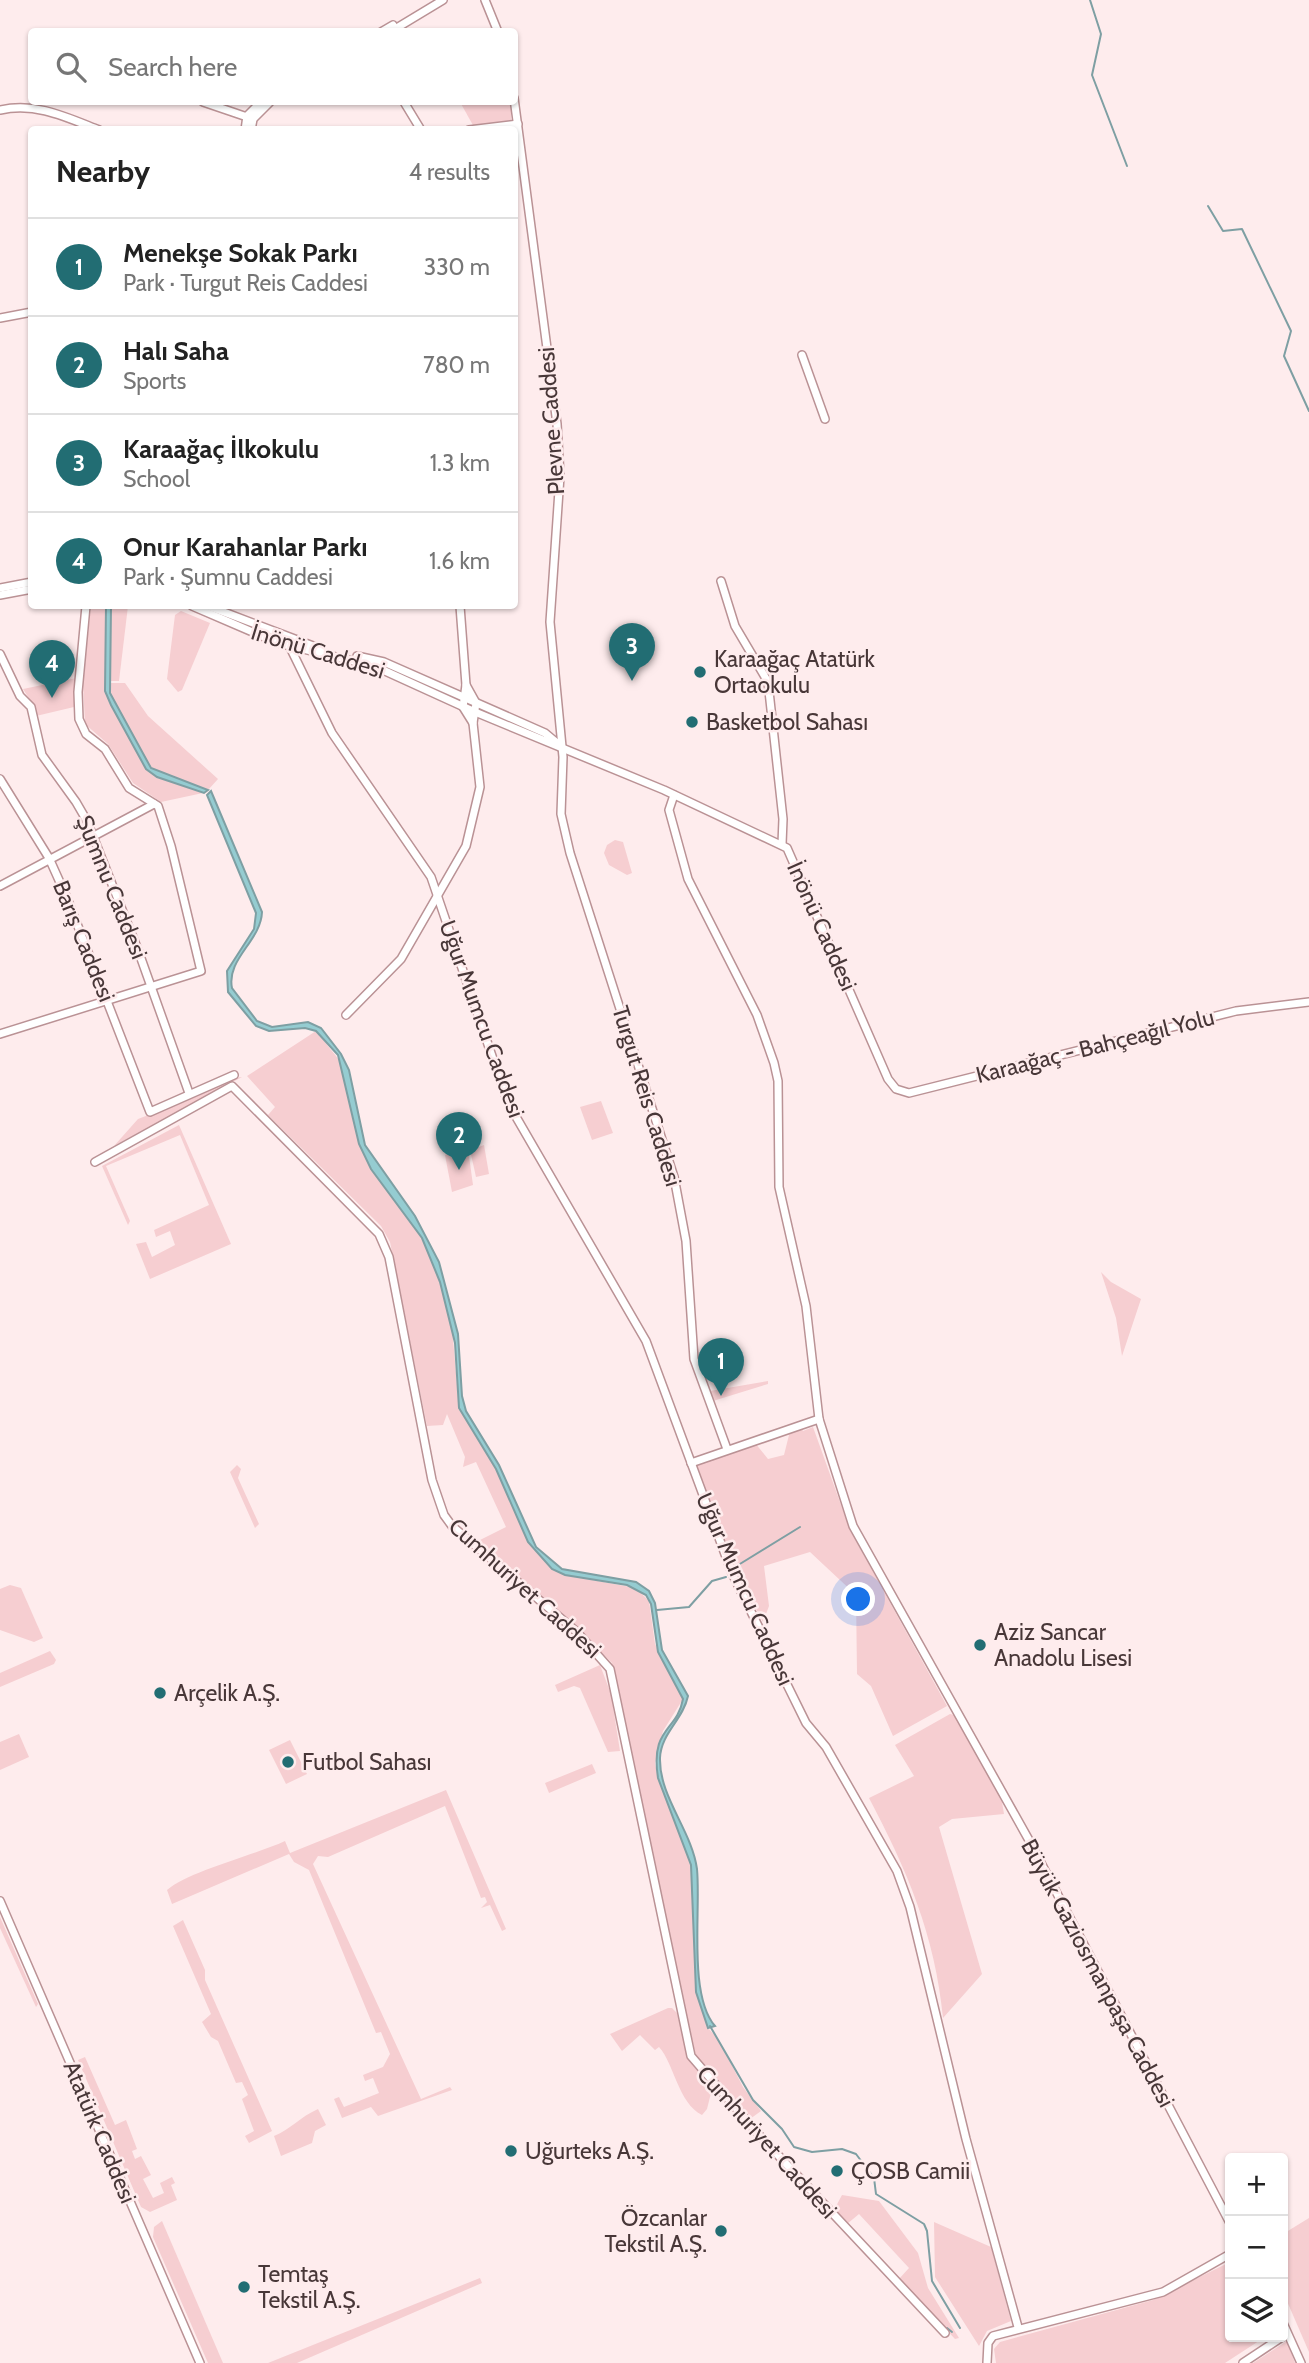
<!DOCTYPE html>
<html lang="en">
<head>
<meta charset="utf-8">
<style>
  body { margin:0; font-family:Cabin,sans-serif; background:#f2f2f2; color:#222 }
  .controls { position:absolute; right:21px; bottom:21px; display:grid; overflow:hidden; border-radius:7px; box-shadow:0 2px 5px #0004 }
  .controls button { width:63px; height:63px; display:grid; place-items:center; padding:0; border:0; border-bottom:2px solid #e0e0e0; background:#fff; color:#222; font:35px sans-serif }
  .you { position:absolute; left:859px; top:1600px; width:24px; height:24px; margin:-18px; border:5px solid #fff; border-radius:50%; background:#1a73e8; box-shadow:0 0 0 10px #1a73e833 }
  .badge { display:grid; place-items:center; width:46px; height:46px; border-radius:50%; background:#226d73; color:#fff; font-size:23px; font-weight:700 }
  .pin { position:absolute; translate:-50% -58px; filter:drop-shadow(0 2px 4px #0008) }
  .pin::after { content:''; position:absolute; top:37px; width:24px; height:21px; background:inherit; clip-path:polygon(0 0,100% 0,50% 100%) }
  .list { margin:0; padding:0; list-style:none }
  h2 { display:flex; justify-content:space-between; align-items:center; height:91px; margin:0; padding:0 28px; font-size:30px }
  h2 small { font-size:23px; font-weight:400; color:#767676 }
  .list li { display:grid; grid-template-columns:46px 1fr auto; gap:21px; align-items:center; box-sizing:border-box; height:98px; padding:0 28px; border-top:2px solid #e0e0e0 }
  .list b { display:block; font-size:26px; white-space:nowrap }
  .list p { margin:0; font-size:23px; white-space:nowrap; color:#767676 }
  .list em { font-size:23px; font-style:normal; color:#767676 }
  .icon { flex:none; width:38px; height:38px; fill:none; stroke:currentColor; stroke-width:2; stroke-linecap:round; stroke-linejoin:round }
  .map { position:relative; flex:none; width:1309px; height:2363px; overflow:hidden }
  .search { position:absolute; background:#fff; box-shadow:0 2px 5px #0004; left:28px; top:28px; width:490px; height:77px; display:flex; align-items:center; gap:18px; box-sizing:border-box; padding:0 24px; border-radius:7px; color:#767676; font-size:26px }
  .panel { position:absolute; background:#fff; box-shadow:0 2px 5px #0004; left:28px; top:126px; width:490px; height:483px; border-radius:7px }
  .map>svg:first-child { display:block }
</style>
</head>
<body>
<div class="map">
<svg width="1309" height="2363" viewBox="0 0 1309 2363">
  <rect width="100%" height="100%" fill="#feeced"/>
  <g fill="#f6ced1">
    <path d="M 460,102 L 511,102 L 511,122 L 474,127 Z"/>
    <path d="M 91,606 L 106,606 L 105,691 L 146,769 L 157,777 L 203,793 L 161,802 L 133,783 L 108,744 L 85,724 L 83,683 Z"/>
    <path d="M 111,606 L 128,606 L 119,681 L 111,681 Z"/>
    <path d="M 181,611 L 210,623 L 182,690 L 178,692 L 167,679 L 175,615 Z"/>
    <path d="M 76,678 L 74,707 L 36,716 L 32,703 L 23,689 Z"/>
    <path d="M 110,683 L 125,683 L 148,716 L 218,779 L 208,790 L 151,768 L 111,697 Z"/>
    <path d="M 615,840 L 623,842 L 632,873 L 627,875 L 609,865 L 604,853 L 607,845 Z"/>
    <path d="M 316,1031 L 340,1061 L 359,1144 L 371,1169 L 422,1238 L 440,1282 L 452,1327 L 459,1408 L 496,1469 L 528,1542 L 552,1569 L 565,1575 L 636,1588 L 649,1601 L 655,1644 L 683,1699 L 663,1731 L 655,1763 L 658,1778 L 691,1865 L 696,1992 L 708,2028 L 719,2040 L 743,2087 L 761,2111 L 750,2119 L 696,2057 L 612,1663 L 566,1617 L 478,1541 L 506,1527 L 476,1462 L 463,1467 L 465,1457 L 447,1414 L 443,1425 L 427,1426 L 390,1242 L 381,1226 L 268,1115 L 275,1107 L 247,1076 Z"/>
    <path d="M 242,1077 L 114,1146 L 138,1119 L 198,1096 L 232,1078 Z"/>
    <path d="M 601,1101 L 613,1133 L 592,1140 L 580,1107 Z"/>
    <path d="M 179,1125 L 231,1244 L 150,1279 L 136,1244 L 146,1242 L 152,1257 L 175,1245 L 170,1231 L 156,1237 L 154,1230 L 209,1205 L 180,1135 L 106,1166 L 130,1221 L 128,1225 L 102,1166 Z"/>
    <path d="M 484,1145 L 489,1174 L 476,1177 L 470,1150 Z"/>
    <path d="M 468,1149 L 473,1185 L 452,1192 L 445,1155 Z"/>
    <path d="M 1101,1272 L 1111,1282 L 1141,1299 L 1122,1356 L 1116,1318 Z"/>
    <path d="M 768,1381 L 768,1384 L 713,1401 L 710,1391 Z"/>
    <path d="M 801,1427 L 803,1431 L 813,1427 L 850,1530 L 947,1706 L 893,1736 L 871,1686 L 857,1674 L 856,1595 L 810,1552 L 764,1566 L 769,1606 L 763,1622 L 734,1568 L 695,1465 L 755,1443 L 768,1459 L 784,1455 L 790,1431 Z"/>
    <path d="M 237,1465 L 241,1469 L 238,1478 L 259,1524 L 255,1528 L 230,1472 Z"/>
    <path d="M 10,1585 L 21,1588 L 43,1638 L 34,1642 L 0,1630 L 0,1589 Z"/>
    <path d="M 50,1651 L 56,1660 L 54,1664 L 0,1687 L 0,1673 Z"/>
    <path d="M 600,1665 L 611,1694 L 620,1751 L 608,1752 L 580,1688 L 574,1686 L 558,1692 L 555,1685 Z"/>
    <path d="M 950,1714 L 954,1715 L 1001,1796 L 1004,1814 L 952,1819 L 939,1827 L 982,1974 L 943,2018 C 935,1935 907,1870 869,1798 L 914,1776 L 895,1745 Z"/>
    <path d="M 19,1734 L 29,1757 L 0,1770 L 0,1742 Z"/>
    <path d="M 290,1740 L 307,1774 L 286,1784 L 269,1750 Z"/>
    <path d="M 592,1764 L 596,1773 L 549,1793 L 545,1783 Z"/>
    <path d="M 446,1790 L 506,1929 L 502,1931 L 490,1905 L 481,1908 L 487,1902 L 485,1897 L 481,1898 L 445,1806 L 328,1857 L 318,1856 L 313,1864 L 421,2099 L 450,2087 L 452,2090 L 378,2116 L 371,2107 L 342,2118 L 334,2099 L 339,2097 L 344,2107 L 379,2093 L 373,2078 L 365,2081 L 363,2075 L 383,2067 L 390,2054 L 381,2032 L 376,2033 L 309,1870 L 294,1862 L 289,1854 L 172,1904 L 167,1890 C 189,1871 255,1855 285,1841 L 290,1853 Z"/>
    <path d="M 0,1917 L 38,2004 L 36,2007 L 0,1928 Z"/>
    <path d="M 183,1920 L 205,1970 L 205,1980 L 272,2131 L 249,2143 L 245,2136 L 254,2131 L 242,2099 L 248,2095 L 242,2082 L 236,2083 L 218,2041 L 211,2037 L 202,2022 L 211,2014 L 173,1926 Z"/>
    <path d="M 668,2008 L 672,2008 L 677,2013 L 690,2062 L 712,2089 L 707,2109 L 702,2115 C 678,2103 674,2063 659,2047 L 655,2050 L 640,2035 L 622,2051 L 610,2034 Z"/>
    <path d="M 85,2057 L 115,2125 L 126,2120 L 137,2149 L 132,2151 L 135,2159 L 141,2156 L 151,2175 L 143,2179 L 153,2198 L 164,2193 L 160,2183 L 172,2177 L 175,2183 L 171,2185 L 177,2200 L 150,2212 L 141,2207 L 78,2060 Z"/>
    <path d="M 318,2109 L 326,2125 L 315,2131 L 312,2143 L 281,2156 L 274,2136 C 291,2129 300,2117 318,2109 Z"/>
    <path d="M 842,2195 L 879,2201 L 918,2253 L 928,2288 L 959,2338 L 955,2339 L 899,2279 L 909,2268 L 859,2214 L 847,2224 L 834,2210 Z"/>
    <path d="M 1309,2218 L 1309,2352 L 1283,2292 L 1283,2234 Z"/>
    <path d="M 162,2221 L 223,2363 L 208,2363 L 153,2237 L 154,2227 Z"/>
    <path d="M 934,2222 L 991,2247 L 1011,2321 L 987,2331 L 979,2346 L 935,2277 Z"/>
    <path d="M 1230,2262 L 1230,2337 L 1265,2337 L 1225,2363 L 996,2363 L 994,2349 L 1000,2342 L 1153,2300 Z"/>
    <path d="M 480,2278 L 482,2283 L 297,2363 L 268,2363 Z"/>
    <path d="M 1287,2341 L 1295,2363 L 1253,2363 Z"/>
  </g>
  <g fill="#95ccd1" stroke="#7e9fa3" stroke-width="2">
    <path d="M 106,606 L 111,606 L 110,693 L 151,768 L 208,790 L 204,793 L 157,777 L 146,769 L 111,705 L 105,691 Z"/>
    <path d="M 211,791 L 262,912 C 261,941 226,959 232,988 L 257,1021 L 272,1027 L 308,1022 L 321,1028 L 341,1054 L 349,1070 L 365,1145 L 415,1216 L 439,1262 L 458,1334 L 462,1396 L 466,1411 L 499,1465 L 536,1547 L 562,1569 L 636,1582 L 649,1591 L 655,1603 L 662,1650 L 688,1696 C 683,1720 661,1733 660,1758 C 659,1797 692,1831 697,1869 C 701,1910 688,1995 715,2026 L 708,2028 L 696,1992 L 691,1865 L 658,1778 C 650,1727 677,1732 683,1699 L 658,1652 L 651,1604 L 646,1595 L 627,1585 L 565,1575 L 552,1569 L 528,1542 L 496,1469 L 459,1408 L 455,1343 L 440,1282 L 422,1238 L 371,1169 L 359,1144 L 338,1055 L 316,1031 L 305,1028 L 269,1031 L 256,1026 L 228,992 L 227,971 L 254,929 L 256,913 L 207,795 Z"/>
  </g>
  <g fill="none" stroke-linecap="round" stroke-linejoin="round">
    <g stroke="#7e9fa3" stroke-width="2">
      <path d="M 1090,0 L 1101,34 L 1092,75 L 1127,166"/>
      <path d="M 1208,206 L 1223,231 L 1242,229 L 1291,331 L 1284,356 L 1309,411"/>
      <path d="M 735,1567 L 800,1527"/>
      <path d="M 657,1610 L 689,1607 L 712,1581 L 726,1577"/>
      <path d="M 710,2026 L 753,2100 L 782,2129 L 794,2147 L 812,2152 L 842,2149 L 856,2154 L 874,2178 L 876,2194 L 924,2224 L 927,2231 L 932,2281 L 960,2328"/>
      <path d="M 947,2328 L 952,2332"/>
    </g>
    <defs>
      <g id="secondary">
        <path d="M 485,0 L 498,32"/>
        <path d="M 381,32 L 393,25"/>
        <path d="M 390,32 L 443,0"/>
        <path d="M 514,98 L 557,424 L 560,476 L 550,622 L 563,757 L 561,814 L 570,853 L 674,1177 L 686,1241 L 694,1359 L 727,1449"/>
        <path d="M 203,102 L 253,119"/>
        <path d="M 404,102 L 421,130"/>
        <path d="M 0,110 C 36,102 66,117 99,130"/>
        <path d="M 245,130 L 247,116 L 261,102"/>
        <path d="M 251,130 L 253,119 L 270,102"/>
        <path d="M 469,130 L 518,124"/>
        <path d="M 0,318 L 32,312"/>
        <path d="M 802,355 L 825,419"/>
        <path d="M 721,581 L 735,626 L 768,682 L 783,819 L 782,844"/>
        <path d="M 0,588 L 32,582"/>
        <path d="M 0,595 L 32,589"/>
        <path d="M 192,606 L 278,643 L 374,666 L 475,712 L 664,790 L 787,848 L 888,1079 L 896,1089 L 909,1093 L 1236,1011 L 1309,1002"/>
        <path d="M 208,606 L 321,649"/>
        <path d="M 460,606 L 466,685"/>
        <path d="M 285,637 L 332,733 L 431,877 L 508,1103 L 646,1341 L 732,1573 L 806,1723 L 826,1747 L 897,1871 L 910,1907 L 966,2139 L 1018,2327"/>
        <path d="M 0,654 L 20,696 L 31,707 L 42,755 L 76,802 L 87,821 L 138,950 L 189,1093"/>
        <path d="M 357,656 L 384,662 L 545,733 L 557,743"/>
        <path d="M 466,685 L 476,703 L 473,723 L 463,707 Z"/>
        <path d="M 0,779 L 49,858 L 67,898 L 150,1112 L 234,1075"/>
        <path d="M 674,795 L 669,810 L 688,879 L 757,1015 L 774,1063 L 778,1081 L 779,1187 L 806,1306 L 819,1419 L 853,1526 L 1030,1842 L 1230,2223"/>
        <path d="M 0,886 L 154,804"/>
        <path d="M 346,1015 L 401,959 L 466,846 L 480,787 L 473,723"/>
        <path d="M 0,1034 L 201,971 L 171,846 L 158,806 L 129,788 L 105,749 L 86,734 L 79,719 L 78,692 L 86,606"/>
        <path d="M 95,1162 L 232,1086 L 379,1234 L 389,1257 L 432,1480 L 444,1515 L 452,1526 L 577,1632 L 610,1669 L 691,2056 L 760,2136 L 945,2333"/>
        <path d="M 691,1463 L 819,1419"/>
        <path d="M 0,1901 L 200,2363"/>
        <path d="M 1283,2323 L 1301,2363"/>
        <path d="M 987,2363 L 988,2343 L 993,2336 L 1163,2292 L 1230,2254"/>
        <path d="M 1243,2363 L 1282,2337"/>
      </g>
    </defs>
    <use href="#secondary" stroke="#ba9295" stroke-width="10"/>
    <use href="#secondary" stroke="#fff" stroke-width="7"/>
  </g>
  <g fill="#226d73" stroke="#feeced" stroke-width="2.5">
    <circle cx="700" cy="672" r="7"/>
    <circle cx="692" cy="722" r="7"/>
    <circle cx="980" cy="1645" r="7"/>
    <circle cx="160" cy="1693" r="7"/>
    <circle cx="288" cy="1762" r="7"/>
    <circle cx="511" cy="2151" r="7"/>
    <circle cx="837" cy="2171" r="7"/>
    <circle cx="721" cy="2231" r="7"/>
    <circle cx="244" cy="2287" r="7"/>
  </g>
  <g text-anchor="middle" stroke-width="5" stroke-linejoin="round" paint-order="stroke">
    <g font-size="23" fill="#483738" stroke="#feeced">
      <text transform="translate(551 421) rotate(-94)" y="8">Plevne Caddesi</text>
      <text transform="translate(318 651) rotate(17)" y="8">İnönü Caddesi</text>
      <text transform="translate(112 887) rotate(68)" y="8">Şumnu Caddesi</text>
      <text transform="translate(822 926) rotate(66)" y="8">İnönü Caddesi</text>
      <text transform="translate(84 941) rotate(68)" y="8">Barış Caddesi</text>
      <text transform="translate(482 1019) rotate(70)" y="8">Uğur Mumcu Caddesi</text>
      <text transform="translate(1095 1046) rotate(-14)" y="8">Karaağaç - Bahçeağıl Yolu</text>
      <text transform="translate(647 1096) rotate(73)" y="8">Turgut Reis Caddesi</text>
      <text transform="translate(525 1588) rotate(42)" y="8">Cumhuriyet Caddesi</text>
      <text transform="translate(745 1589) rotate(66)" y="8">Uğur Mumcu Caddesi</text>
      <text transform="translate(1098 1973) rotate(62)" y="8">Büyük Gaziosmanpaşa Caddesi</text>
      <text transform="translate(100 2132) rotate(67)" y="8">Atatürk Caddesi</text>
      <text transform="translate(767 2142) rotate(48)" y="8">Cumhuriyet Caddesi</text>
    </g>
    <g font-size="23" fill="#483738" stroke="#feeced" text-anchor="start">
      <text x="714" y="667">Karaağaç Atatürk<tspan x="714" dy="26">Ortaokulu</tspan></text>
      <text x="706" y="730">Basketbol Sahası</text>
      <text x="994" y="1640">Aziz Sancar<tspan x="994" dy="26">Anadolu Lisesi</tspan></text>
      <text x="174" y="1701">Arçelik A.Ş.</text>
      <text x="302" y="1770">Futbol Sahası</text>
      <text x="525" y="2159">Uğurteks A.Ş.</text>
      <text x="851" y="2179">ÇOSB Camii</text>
      <text x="707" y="2226" text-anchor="end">Özcanlar<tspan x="707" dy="26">Tekstil A.Ş.</tspan></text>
      <text x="258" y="2282">Temtaş<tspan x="258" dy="26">Tekstil A.Ş.</tspan></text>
    </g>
  </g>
</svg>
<div class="controls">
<button>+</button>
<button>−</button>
<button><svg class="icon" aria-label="layers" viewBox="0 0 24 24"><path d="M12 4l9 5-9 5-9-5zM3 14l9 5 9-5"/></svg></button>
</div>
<div class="you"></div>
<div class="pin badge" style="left:721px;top:1396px">1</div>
<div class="pin badge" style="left:459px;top:1170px">2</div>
<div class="pin badge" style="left:632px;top:681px">3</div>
<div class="pin badge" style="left:52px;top:698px">4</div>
<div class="search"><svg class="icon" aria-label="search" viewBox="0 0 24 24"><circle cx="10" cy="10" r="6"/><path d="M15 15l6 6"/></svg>Search here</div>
<section class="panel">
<h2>Nearby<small>4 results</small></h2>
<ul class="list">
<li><span class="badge">1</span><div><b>Menekşe Sokak Parkı</b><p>Park · Turgut Reis Caddesi</p></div><em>330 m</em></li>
<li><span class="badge">2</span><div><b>Halı Saha</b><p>Sports</p></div><em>780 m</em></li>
<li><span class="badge">3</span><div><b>Karaağaç İlkokulu</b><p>School</p></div><em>1.3 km</em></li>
<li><span class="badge">4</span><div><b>Onur Karahanlar Parkı</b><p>Park · Şumnu Caddesi</p></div><em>1.6 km</em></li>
</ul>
</section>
</div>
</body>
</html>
